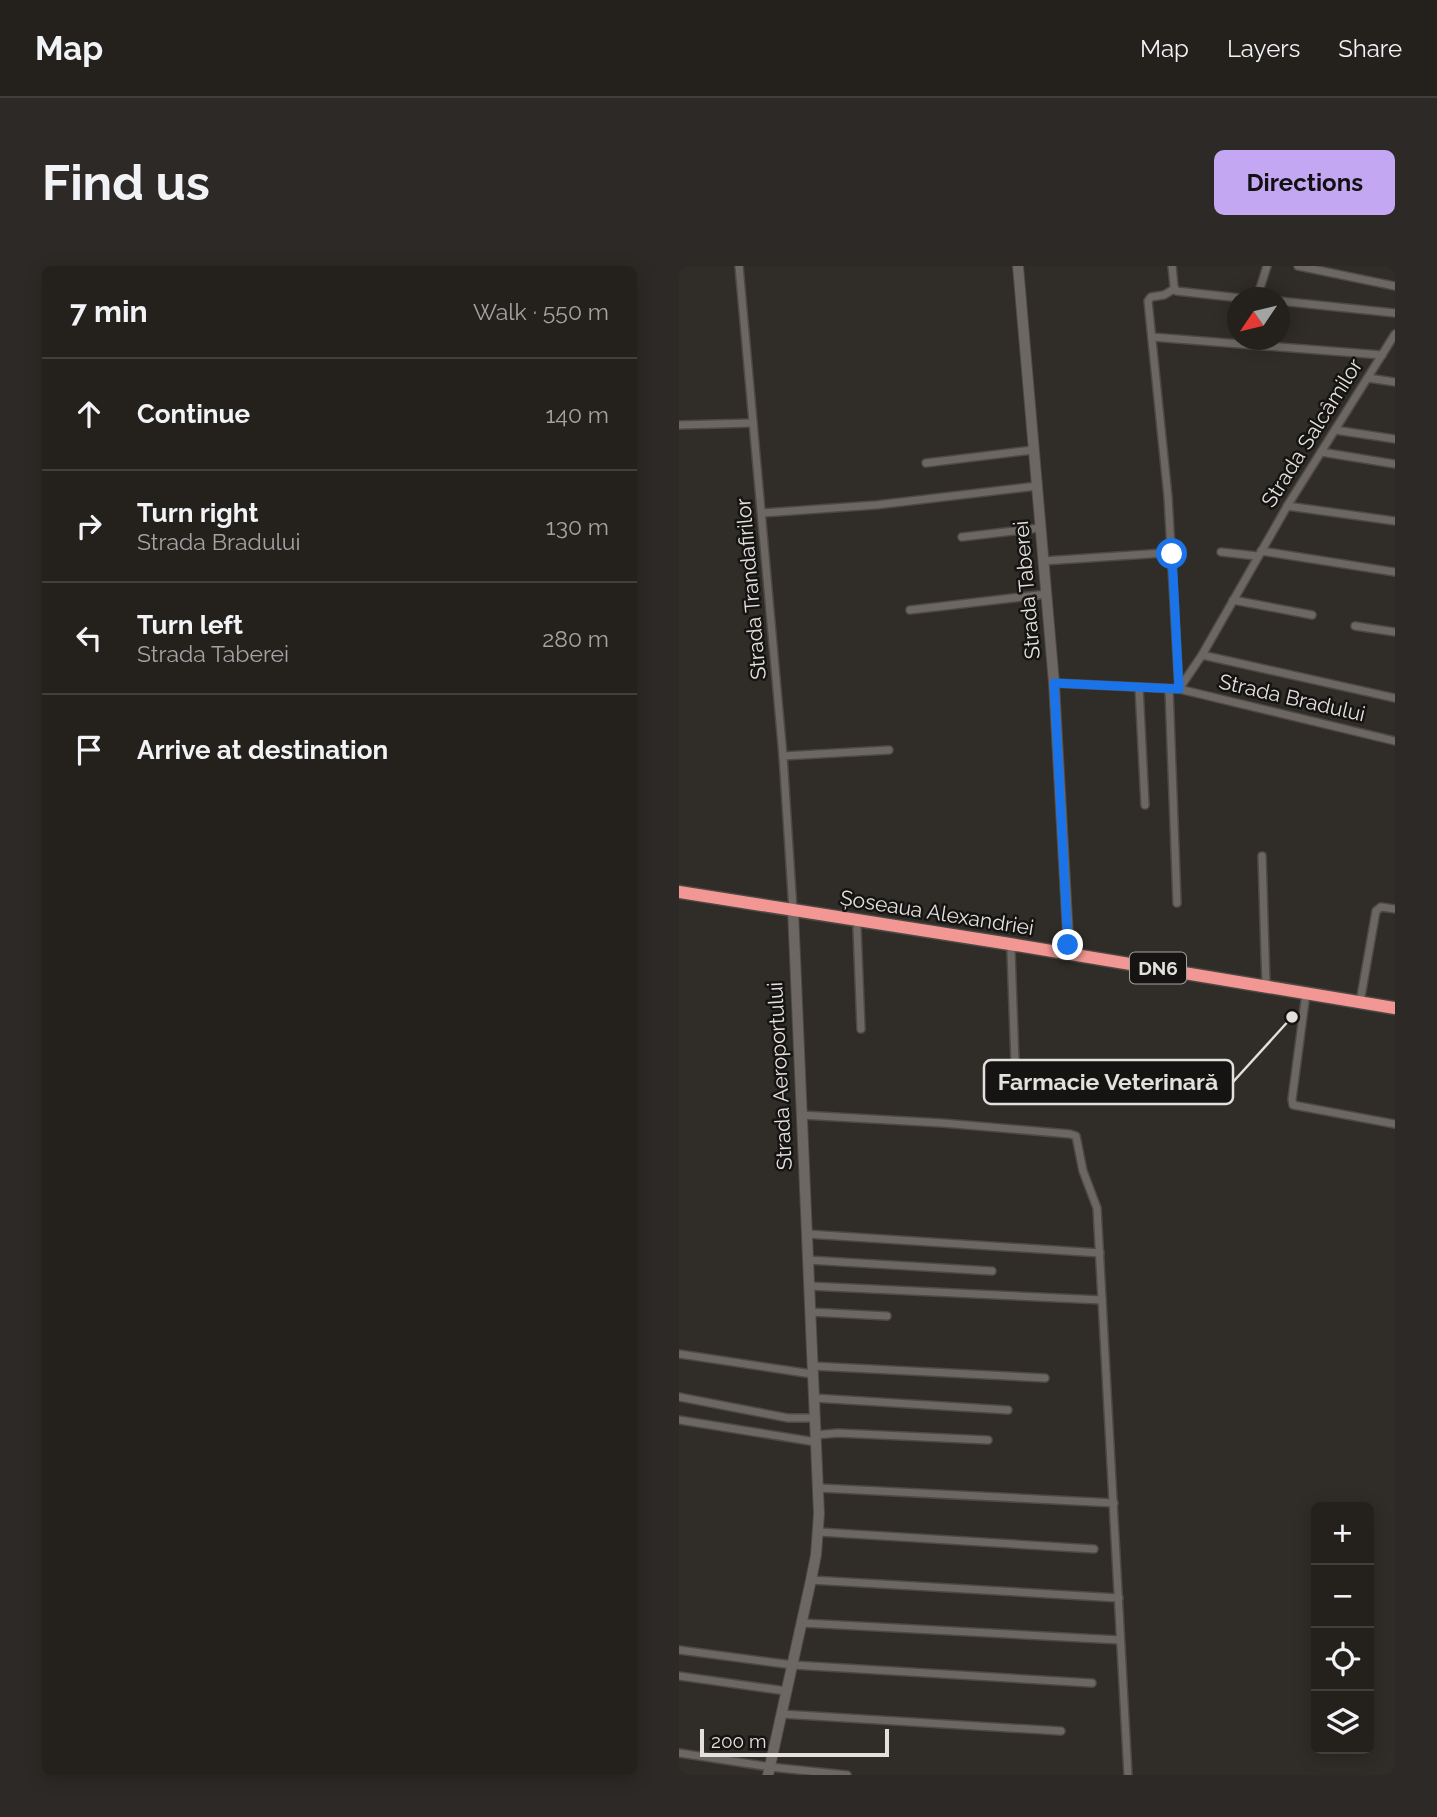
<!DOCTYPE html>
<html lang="en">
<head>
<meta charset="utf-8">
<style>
  body { margin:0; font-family:Raleway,sans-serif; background:#2c2926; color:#f1f3f6 }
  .controls { position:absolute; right:21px; bottom:21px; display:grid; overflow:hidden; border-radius:10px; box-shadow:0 4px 18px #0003 }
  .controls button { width:63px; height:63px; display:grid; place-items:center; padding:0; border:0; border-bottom:2px solid #413e3b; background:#24211d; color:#f1f3f6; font:35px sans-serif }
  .compass { position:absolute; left:548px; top:21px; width:63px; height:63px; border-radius:50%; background:#24211d; box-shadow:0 4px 18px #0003; rotate:235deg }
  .scale { position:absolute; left:21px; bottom:18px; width:189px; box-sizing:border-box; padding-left:7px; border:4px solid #e3e1dd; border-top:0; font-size:19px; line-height:24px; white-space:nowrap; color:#e3e1dd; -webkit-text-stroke:5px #161412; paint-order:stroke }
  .stop { position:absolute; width:21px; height:21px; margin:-16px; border:5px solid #1a73e8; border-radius:50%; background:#fff }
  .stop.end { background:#1a73e8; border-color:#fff; box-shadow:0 2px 7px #0008 }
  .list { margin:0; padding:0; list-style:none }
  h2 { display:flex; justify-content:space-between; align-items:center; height:91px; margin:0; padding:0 28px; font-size:30px }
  h2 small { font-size:23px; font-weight:400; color:#a3a3a4 }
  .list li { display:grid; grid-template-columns:46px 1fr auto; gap:21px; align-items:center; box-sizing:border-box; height:112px; padding:0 28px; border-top:2px solid #413e3b }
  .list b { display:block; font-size:26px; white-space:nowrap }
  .list p { margin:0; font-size:23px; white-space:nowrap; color:#a3a3a4 }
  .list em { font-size:23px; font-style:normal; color:#a3a3a4 }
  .icon { flex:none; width:38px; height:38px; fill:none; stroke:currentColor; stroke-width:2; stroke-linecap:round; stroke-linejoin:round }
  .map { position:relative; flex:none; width:716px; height:1509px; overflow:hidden; border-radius:10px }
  header { display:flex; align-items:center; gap:42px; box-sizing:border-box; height:98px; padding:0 35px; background:#24211d; border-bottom:2px solid #413e3b }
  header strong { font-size:33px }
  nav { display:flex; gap:38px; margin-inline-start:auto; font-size:24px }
  .intro { display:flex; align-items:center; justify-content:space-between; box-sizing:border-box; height:168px; padding:0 42px }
  h1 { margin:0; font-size:49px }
  .button { padding:18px 32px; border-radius:10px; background:#c4a7f2; color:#111; font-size:24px; font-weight:700 }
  main { display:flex; gap:42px; padding:0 42px }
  aside { flex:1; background:#24211d; border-radius:10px; box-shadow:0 4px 18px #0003 }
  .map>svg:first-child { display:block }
</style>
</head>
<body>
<header>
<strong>Map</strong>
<nav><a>Map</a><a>Layers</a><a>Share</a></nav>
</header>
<div class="intro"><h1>Find us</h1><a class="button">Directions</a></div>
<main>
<aside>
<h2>7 min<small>Walk · 550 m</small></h2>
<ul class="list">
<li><svg class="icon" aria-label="ahead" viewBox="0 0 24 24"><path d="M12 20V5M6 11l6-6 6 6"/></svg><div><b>Continue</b></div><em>140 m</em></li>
<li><svg class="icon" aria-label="right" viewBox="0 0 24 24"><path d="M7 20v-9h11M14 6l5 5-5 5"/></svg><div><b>Turn right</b><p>Strada Bradului</p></div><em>130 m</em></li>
<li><svg class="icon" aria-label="left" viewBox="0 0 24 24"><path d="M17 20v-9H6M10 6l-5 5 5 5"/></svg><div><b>Turn left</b><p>Strada Taberei</p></div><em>280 m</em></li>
<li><svg class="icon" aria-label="arrive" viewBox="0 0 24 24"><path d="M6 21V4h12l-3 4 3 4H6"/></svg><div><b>Arrive at destination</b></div></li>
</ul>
</aside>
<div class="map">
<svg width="716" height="1509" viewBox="0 0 716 1509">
  <rect width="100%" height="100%" fill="#302c27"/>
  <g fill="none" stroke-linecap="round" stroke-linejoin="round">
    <defs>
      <g id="street">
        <path d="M 60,0 L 104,490 L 114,644"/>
        <path d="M 493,0 L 495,20 L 497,25 L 561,32"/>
        <path d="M 619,0 L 716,20"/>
        <path d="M 495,23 L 485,29 L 472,31 L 469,35 L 489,231 L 500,423"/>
        <path d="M 578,32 L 588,0"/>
        <path d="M 600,35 L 716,47"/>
        <path d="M 473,71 L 703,89"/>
        <path d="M 689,112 L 716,116"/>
        <path d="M 0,159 L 74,157"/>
        <path d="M 656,164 L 716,173"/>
        <path d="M 642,186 L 716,198"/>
        <path d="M 247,197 L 354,184"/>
        <path d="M 608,240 L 716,255"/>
        <path d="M 83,247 L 197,239 L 358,220"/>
        <path d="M 283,271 L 361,262"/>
        <path d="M 582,285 L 716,306"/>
        <path d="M 542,286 L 578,290"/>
        <path d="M 364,295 L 485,287"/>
        <path d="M 554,334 L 633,349"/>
        <path d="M 231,344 L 368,328"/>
        <path d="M 676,360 L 716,366"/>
        <path d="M 523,389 L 716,432"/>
        <path d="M 375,417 L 500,423 L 716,475"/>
        <path d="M 460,421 L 466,539"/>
        <path d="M 490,423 L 498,637"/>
        <path d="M 500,423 L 523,389 L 610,237 L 716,68"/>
        <path d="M 104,490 L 210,484"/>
        <path d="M 583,590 L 587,720"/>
        <path d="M 178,662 L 182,763"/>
        <path d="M 332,685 L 337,825"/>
        <path d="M 626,735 L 613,833 L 614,839 L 716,858"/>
        <path d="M 681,736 L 697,645 L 702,641 L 716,643"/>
        <path d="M 122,849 L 263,857 L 391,868 L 397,870 L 404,905 L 418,942 L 449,1509"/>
        <path d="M 128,968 L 421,987"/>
        <path d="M 129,994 L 313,1005"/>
        <path d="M 130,1020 L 423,1034"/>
        <path d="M 131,1046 L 208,1050"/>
        <path d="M 0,1088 L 133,1108"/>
        <path d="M 133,1100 L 366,1112"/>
        <path d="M 0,1131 L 109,1152 L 136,1152"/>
        <path d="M 135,1132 L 329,1144"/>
        <path d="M 0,1154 L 137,1176"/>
        <path d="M 137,1169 L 159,1167 L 309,1174"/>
        <path d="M 140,1222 L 435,1237"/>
        <path d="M 140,1266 L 415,1283"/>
        <path d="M 132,1314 L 440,1332"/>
        <path d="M 123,1357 L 441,1374"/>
        <path d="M 0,1384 L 114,1399 L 413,1417"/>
        <path d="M 0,1410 L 107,1425"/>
        <path d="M 102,1448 L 382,1465"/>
        <path d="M 0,1487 L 91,1501 L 168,1509"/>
      </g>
      <g id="secondary">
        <path d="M 339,0 L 375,417 L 390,688"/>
        <path d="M 89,1509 L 132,1314 L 137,1289 L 140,1248 L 114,644"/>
      </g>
      <path id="highway" d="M 0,626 L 331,678 L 716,742"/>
    </defs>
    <use href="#street" stroke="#4d4945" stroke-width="10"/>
    <use href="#secondary" stroke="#4d4945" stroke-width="12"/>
    <use href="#highway" stroke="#4d4945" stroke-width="15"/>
    <use href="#street" stroke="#6c6762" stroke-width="7"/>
    <use href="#secondary" stroke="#6c6762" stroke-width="10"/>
    <use href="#highway" stroke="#f39794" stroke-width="12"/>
  </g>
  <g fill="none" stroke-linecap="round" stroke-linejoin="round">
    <path stroke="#1a73e8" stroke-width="9" d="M 389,679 L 375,417 L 500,423 L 493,288"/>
  </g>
  <g text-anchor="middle" stroke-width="5" stroke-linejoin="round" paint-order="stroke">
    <rect fill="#161412" stroke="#a6a4a0" stroke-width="2" x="451" y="686.5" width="56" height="31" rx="5"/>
    <g font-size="19" font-weight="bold" fill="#e3e1dd">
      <text x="479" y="709">DN6</text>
    </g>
    <g font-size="21" fill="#e3e1dd" stroke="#161412">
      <text transform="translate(633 167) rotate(-58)" y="7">Strada Salcâmilor</text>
      <text transform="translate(72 323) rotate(-95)" y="7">Strada Trandafirilor</text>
      <text transform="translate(348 324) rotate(-95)" y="7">Strada Taberei</text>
      <text transform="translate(613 432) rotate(13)" y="7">Strada Bradului</text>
      <text transform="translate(258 647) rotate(9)" y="7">Șoseaua Alexandriei</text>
      <text transform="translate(101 810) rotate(-93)" y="7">Strada Aeroportului</text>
    </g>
  </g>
  <path fill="none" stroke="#e3e1dd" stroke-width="2.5" d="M613 751L554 816"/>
  <circle fill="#e3e1dd" stroke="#161412" stroke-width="2.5" cx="613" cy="751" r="7"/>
  <rect fill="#161412" stroke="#e3e1dd" stroke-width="2.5" x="305" y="794" width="249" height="44" rx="7"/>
  <g font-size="23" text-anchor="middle" font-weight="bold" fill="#e3e1dd">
    <text x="429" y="824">Farmacie Veterinară</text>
  </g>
</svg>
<div class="controls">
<button>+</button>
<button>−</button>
<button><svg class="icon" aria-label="locate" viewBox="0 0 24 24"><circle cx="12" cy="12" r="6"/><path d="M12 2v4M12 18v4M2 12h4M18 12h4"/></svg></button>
<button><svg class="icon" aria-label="layers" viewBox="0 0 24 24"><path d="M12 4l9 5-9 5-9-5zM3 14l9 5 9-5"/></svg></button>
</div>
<svg class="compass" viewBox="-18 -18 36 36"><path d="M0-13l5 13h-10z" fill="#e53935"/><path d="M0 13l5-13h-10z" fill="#a3a3a4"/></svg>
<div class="scale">200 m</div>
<div class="stop" style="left:493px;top:288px"></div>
<div class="stop end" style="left:389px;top:679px"></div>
</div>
</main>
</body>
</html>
